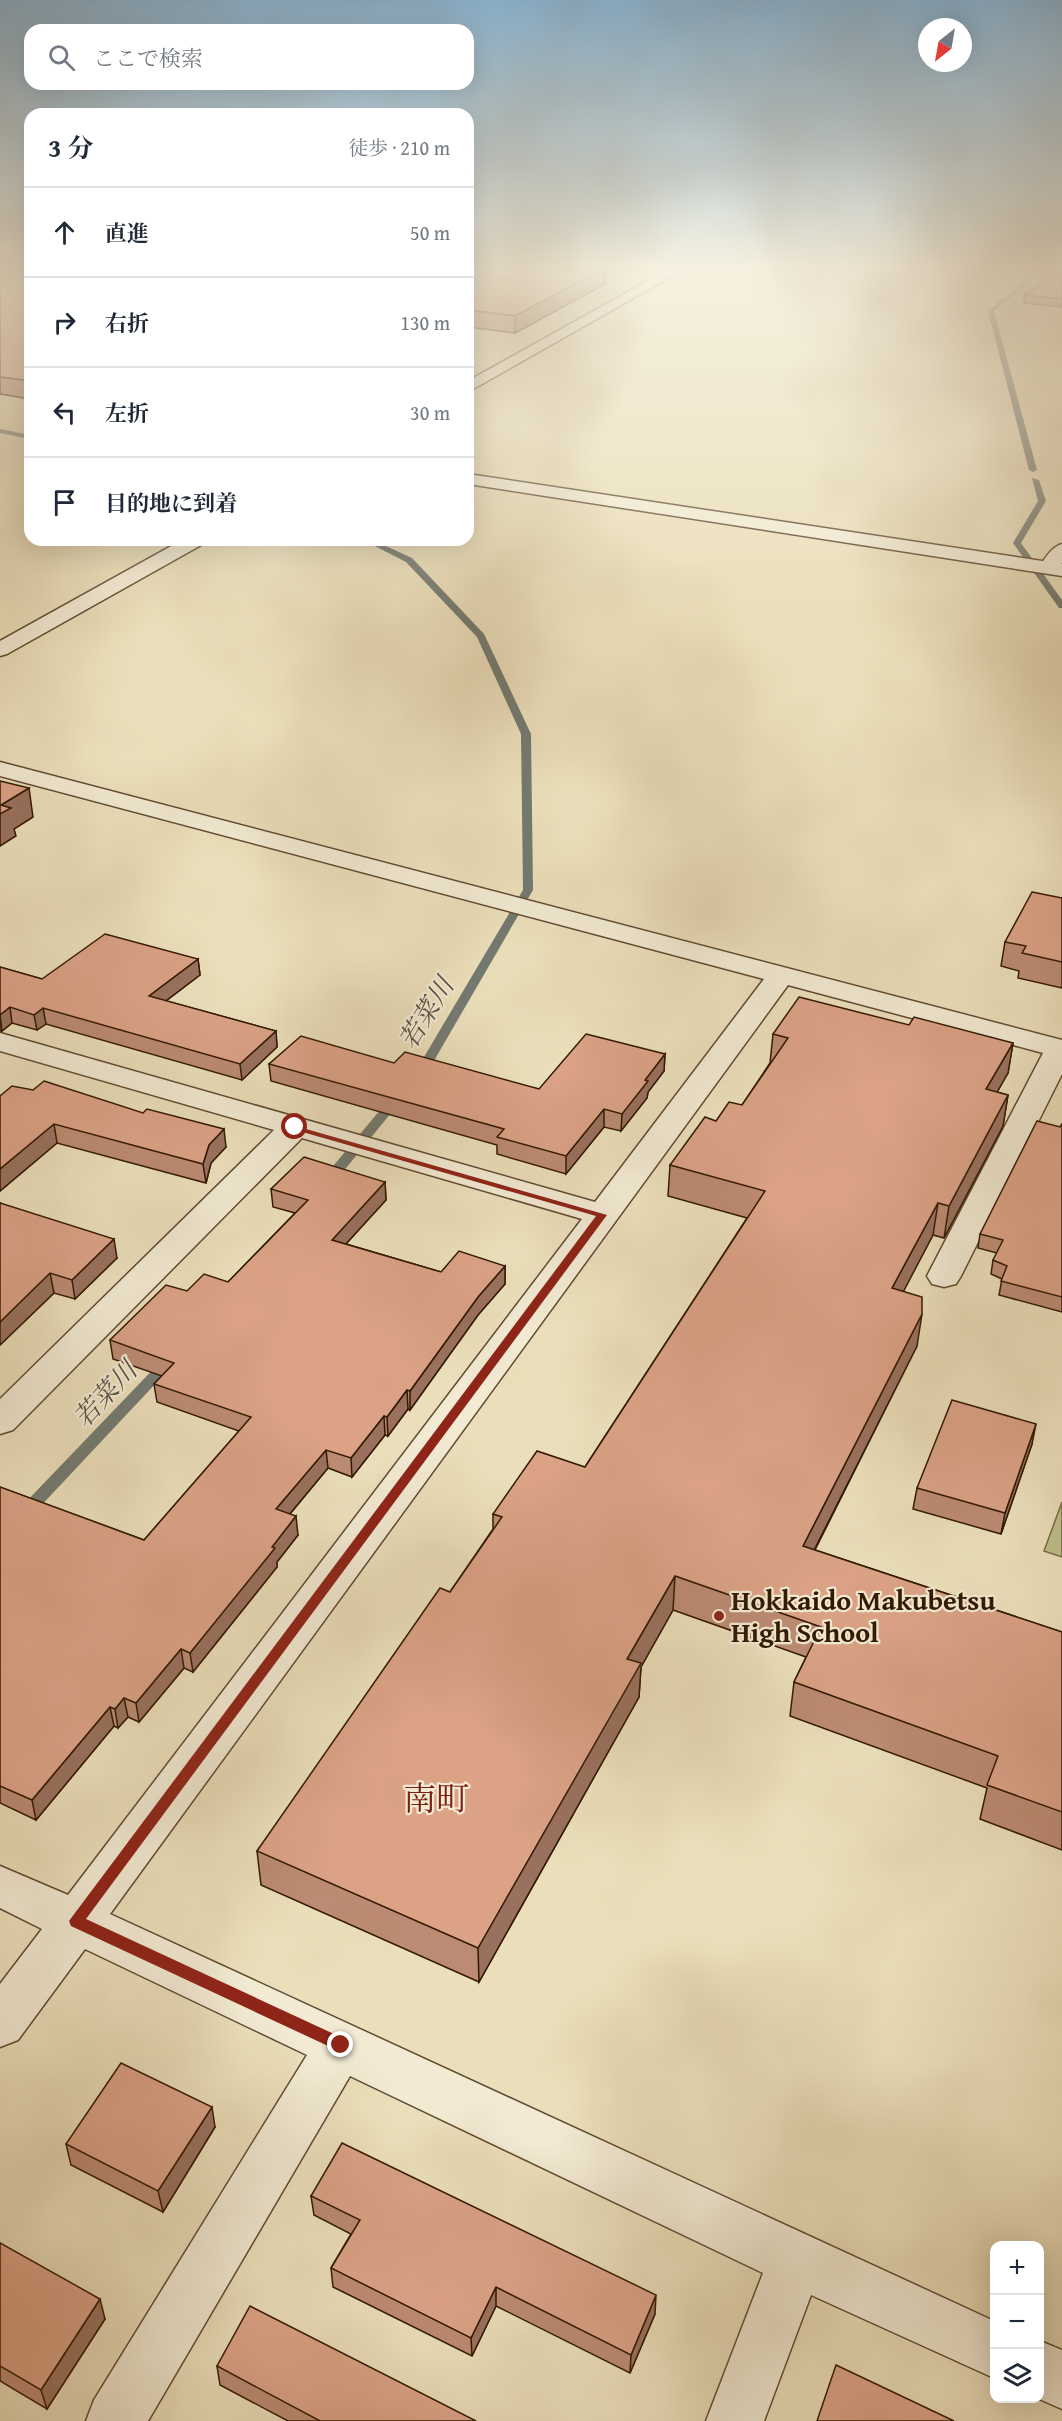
<!DOCTYPE html>
<html lang="ja">
<head>
<meta charset="utf-8">
<style>
  body { margin:0; font-family:"Gentium Book Plus","Noto Serif JP",serif; background:#f6f6f7; color:#1f2937 }
  .controls { position:absolute; right:18px; bottom:18px; display:grid; overflow:hidden; border-radius:12px; box-shadow:0 6px 24px #0002 }
  .controls button { width:54px; height:54px; display:grid; place-items:center; padding:0; border:0; border-bottom:2px solid #e0e1e3; background:#fff; color:#1f2937; font:30px sans-serif }
  .compass { position:absolute; left:918px; top:18px; width:54px; height:54px; border-radius:50%; background:#fff; box-shadow:0 6px 24px #0002; rotate:211deg }
  .stop { position:absolute; width:18px; height:18px; margin:-14px; border:4px solid #8f2418; border-radius:50%; background:#fff }
  .stop.end { background:#8f2418; border-color:#fff; box-shadow:0 2px 6px #0008 }
  .list { margin:0; padding:0; list-style:none }
  h2 { display:flex; justify-content:space-between; align-items:center; height:78px; margin:0; padding:0 24px; font-size:26px }
  h2 small { font-size:20px; font-weight:400; color:#747a83 }
  .list li { display:grid; grid-template-columns:39px 1fr auto; gap:18px; align-items:center; box-sizing:border-box; height:90px; padding:0 24px; border-top:2px solid #e0e1e3 }
  .list b { display:block; font-size:22px; white-space:nowrap }
  .list em { font-size:20px; font-style:normal; color:#747a83 }
  .icon { flex:none; width:33px; height:33px; fill:none; stroke:currentColor; stroke-width:2; stroke-linecap:round; stroke-linejoin:round }
  .map { position:relative; flex:none; width:1062px; height:2421px; overflow:hidden }
  .search { position:absolute; background:#fff; box-shadow:0 6px 24px #0002; left:24px; top:24px; width:450px; height:66px; display:flex; align-items:center; gap:15px; box-sizing:border-box; padding:0 21px; border-radius:18px; color:#747a83; font-size:22px }
  .panel { position:absolute; background:#fff; box-shadow:0 6px 24px #0002; left:24px; top:108px; width:450px; height:438px; border-radius:18px }
  .map>svg:first-child { display:block }
</style>
</head>
<body>
<div class="map">
<svg width="1062" height="2421" viewBox="0 0 1062 2421">
  <rect width="100%" height="100%" fill="#ebdfbb"/>
  <filter id="stains"><feTurbulence type="fractalNoise" baseFrequency=".00333" numOctaves="4"/><feColorMatrix values="0 0 0 0 .2 0 0 0 0 .09 0 0 0 0 .02 0 0 0 .5 -.17"/></filter>
  <radialGradient id="worn" r=".72"><stop offset=".6" stop-color="#630" stop-opacity="0"/><stop offset="1" stop-color="#630" stop-opacity=".3"/></radialGradient>
  <path fill="#bec08b" stroke="#786c47" stroke-width="1.5" d="M 1062,1502 L 1062,1557 L 1044,1551 Z"/>
  <g fill="none" stroke-linecap="round" stroke-linejoin="round">
    <g fill="#737a71" fill-rule="evenodd">
      <path d="M 1038,271 L 1040,274 L 994,311 L 1037,470 L 1033,472 L 1029,470 L 988,311 Z"/>
      <path d="M 0,429 L 30,435 L 30,439 L 0,433 Z"/>
      <path d="M 1032,478 L 1039,480 L 1046,501 L 1021,543 L 1062,600 L 1062,608 L 1059,608 L 1013,543 L 1038,501 Z"/>
      <path d="M 363,540 L 373,540 L 412,558 L 484,634 L 531,734 L 533,890 L 435,1059 L 422,1075 L 418,1076 L 412,1072 L 424,1057 L 523,890 L 521,734 L 477,637 L 406,562 Z"/>
      <path d="M 396,1095 L 400,1096 L 402,1099 L 400,1102 L 333,1184 L 323,1184 L 321,1181 L 323,1178 L 392,1096 Z"/>
      <path d="M 168,1357 L 173,1359 L 175,1362 L 173,1365 L 6,1543 L 0,1545 L 0,1529 L 163,1359 Z"/>
    </g>
    <defs>
      <g id="minor">
        <path d="M 665,271 L 681,271 L 468,392 L 468,381 Z"/>
        <path d="M 468,474 L 1062,564 L 1062,576 L 468,484 Z"/>
        <path d="M 182,540 L 205,540 L 203,544 L 7,654 L 0,656 L 0,641 Z"/>
        <path d="M 0,762 L 1062,1040 L 1062,1074 L 961,1276 L 956,1284 L 944,1287 L 932,1284 L 927,1276 L 1043,1053 L 788,985 L 110,1914 L 994,2321 L 994,2378 L 811,2295 L 764,2421 L 706,2421 L 763,2273 L 350,2076 L 148,2421 L 86,2421 L 94,2400 L 307,2055 L 85,1949 L 18,2040 L 0,2047 L 0,1984 L 42,1929 L 0,1908 L 0,1866 L 68,1895 L 582,1219 L 302,1138 L 13,1430 L 0,1434 L 0,1399 L 274,1130 L 0,1051 L 0,1033 L 595,1202 L 764,979 L 0,776 Z"/>
        <path d="M 1040,2341 L 1062,2350 L 1062,2409 L 1037,2398 L 1040,2398 Z"/>
      </g>
      <path id="tertiary" d="M 1062,544 L 1062,563 L 1055,572 L 1041,572 L 1038,568 C 1045,559 1051,547 1062,544 Z"/>
    </defs>
    <use href="#minor" stroke="#614a31" stroke-width="3"/>
    <use href="#tertiary" stroke="#614a31" stroke-width="3"/>
    <use href="#minor" fill="#f2ead3" fill-rule="evenodd"/>
    <use href="#tertiary" fill="#f2ead3" fill-rule="evenodd"/>
  </g>
  <g fill="#bc8b73" stroke="#331903" stroke-width="1.5">
    <path d="M 0,271 L 30,271 L 30,399 L 0,394 Z"/>
    <path d="M 468,271 L 605,271 L 605,284 L 515,333 L 468,327 Z"/>
    <path d="M 1062,271 L 1062,307 L 1024,303 L 1025,295 Z"/>
    <path d="M 1062,898 L 1062,988 L 1018,978 L 1019,971 L 1001,966 L 1005,942 Z"/>
    <path d="M 198,959 L 200,975 L 166,1001 L 276,1031 L 277,1047 L 242,1080 L 46,1024 L 37,1030 L 12,1023 L 2,1031 L 0,1031 L 0,967 L 42,979 Z"/>
    <path d="M 909,1025 L 1013,1043 L 1008,1073 L 997,1092 L 1008,1095 L 1003,1126 L 944,1238 L 933,1235 L 903,1291 L 917,1346 L 815,1550 L 1062,1632 L 1062,1850 L 980,1819 L 987,1788 L 790,1716 L 794,1682 L 806,1657 L 673,1610 L 641,1667 L 639,1697 L 479,1982 L 261,1885 L 257,1851 L 450,1592 L 493,1529 L 493,1514 L 585,1467 L 747,1218 L 668,1196 L 670,1165 L 716,1121 L 742,1105 L 770,1063 L 773,1034 Z"/>
    <path d="M 665,1054 L 664,1071 L 648,1092 L 647,1098 L 621,1131 L 604,1127 L 566,1174 L 497,1154 L 497,1145 L 271,1081 L 269,1064 L 394,1063 L 539,1089 Z"/>
    <path d="M 0,1096 L 226,1147 L 211,1163 L 206,1183 L 57,1143 L 0,1191 Z"/>
    <path d="M 1062,1124 L 1062,1312 L 999,1295 L 1002,1279 L 991,1274 L 993,1260 L 997,1253 L 978,1248 L 980,1234 Z"/>
    <path d="M 385,1182 L 386,1200 L 346,1244 L 441,1272 L 505,1266 L 505,1284 L 478,1315 L 410,1410 L 408,1409 L 388,1436 L 385,1435 L 352,1477 L 328,1468 L 290,1514 L 298,1535 L 277,1562 L 277,1567 L 193,1672 L 184,1668 L 139,1722 L 128,1717 L 118,1728 L 114,1726 L 36,1820 L 0,1803 L 0,1487 L 144,1540 L 239,1431 L 157,1402 L 154,1384 L 162,1376 L 113,1359 L 110,1340 L 187,1291 L 228,1282 L 295,1213 L 273,1207 L 271,1189 Z"/>
    <path d="M 0,1203 L 117,1258 L 75,1299 L 54,1293 L 0,1345 Z"/>
    <path d="M 1032,1444 L 1001,1534 L 913,1509 L 917,1488 Z"/>
    <path d="M 215,2127 L 163,2212 L 71,2165 L 66,2144 Z"/>
    <path d="M 311,2196 L 655,2314 L 630,2373 L 496,2306 L 472,2356 L 333,2287 L 331,2268 L 351,2234 L 314,2215 Z"/>
    <path d="M 0,2243 L 105,2319 L 47,2409 L 0,2381 Z"/>
    <path d="M 217,2366 L 476,2421 L 288,2421 L 220,2385 Z"/>
  </g>
  <g fill="#99715e" stroke="#331903" stroke-width="1.5">
    <path d="M 599,271 L 605,271 L 605,284 L 515,333 L 515,316 Z"/>
    <path d="M 29,788 L 33,817 L 14,829 L 16,836 L 0,846 L 0,814 L 1,805 Z"/>
    <path d="M 198,959 L 200,975 L 151,1012 L 149,996 Z"/>
    <path d="M 10,1007 L 12,1023 L 2,1031 L 0,1015 Z"/>
    <path d="M 43,1008 L 46,1024 L 37,1030 L 34,1015 Z"/>
    <path d="M 276,1031 L 277,1047 L 242,1080 L 240,1064 Z"/>
    <path d="M 1013,1043 L 1008,1073 L 981,1120 L 986,1089 Z"/>
    <path d="M 665,1054 L 664,1071 L 648,1092 L 647,1098 L 621,1131 L 622,1114 L 645,1080 Z"/>
    <path d="M 1008,1095 L 1003,1126 L 944,1238 L 949,1206 Z"/>
    <path d="M 604,1109 L 604,1127 L 566,1174 L 566,1156 Z"/>
    <path d="M 54,1124 L 57,1143 L 0,1191 L 0,1169 Z"/>
    <path d="M 224,1129 L 226,1147 L 211,1163 L 206,1183 L 203,1164 L 209,1145 Z"/>
    <path d="M 385,1182 L 386,1200 L 333,1258 L 332,1240 Z"/>
    <path d="M 938,1203 L 933,1235 L 888,1321 L 892,1288 Z"/>
    <path d="M 114,1239 L 117,1258 L 75,1299 L 72,1280 Z"/>
    <path d="M 505,1266 L 505,1284 L 478,1315 L 410,1410 L 410,1391 L 478,1297 Z"/>
    <path d="M 50,1273 L 54,1293 L 0,1345 L 0,1322 Z"/>
    <path d="M 922,1314 L 917,1346 L 799,1580 L 803,1546 Z"/>
    <path d="M 407,1390 L 408,1409 L 388,1436 L 387,1417 Z"/>
    <path d="M 384,1416 L 385,1435 L 352,1477 L 351,1458 Z"/>
    <path d="M 1036,1424 L 1032,1444 L 1001,1534 L 1005,1513 Z"/>
    <path d="M 326,1450 L 328,1468 L 278,1528 L 276,1509 Z"/>
    <path d="M 296,1516 L 298,1535 L 277,1562 L 277,1567 L 193,1672 L 190,1653 Z"/>
    <path d="M 675,1576 L 673,1610 L 641,1667 L 639,1697 L 479,1982 L 478,1948 L 627,1659 Z"/>
    <path d="M 181,1649 L 184,1668 L 139,1722 L 136,1703 Z"/>
    <path d="M 124,1698 L 128,1717 L 118,1728 L 115,1709 Z"/>
    <path d="M 110,1707 L 114,1726 L 36,1820 L 32,1800 Z"/>
    <path d="M 212,2107 L 215,2127 L 163,2212 L 158,2191 Z"/>
    <path d="M 496,2287 L 496,2306 L 472,2356 L 471,2338 Z"/>
    <path d="M 656,2295 L 655,2314 L 630,2373 L 631,2355 Z"/>
    <path d="M 100,2299 L 105,2319 L 47,2409 L 41,2390 Z"/>
  </g>
  <g fill="#dba286" stroke="#331903" stroke-width="1.5">
    <path d="M 0,271 L 30,271 L 30,381 L 0,377 Z"/>
    <path d="M 468,271 L 599,271 L 515,316 L 468,310 Z"/>
    <path d="M 1058,271 L 1062,271 L 1062,299 L 1025,295 Z"/>
    <path d="M 0,781 L 29,788 L 1,805 L 11,808 L 0,814 Z"/>
    <path d="M 1032,892 L 1062,898 L 1062,962 L 1022,953 L 1026,946 L 1005,942 Z"/>
    <path d="M 105,934 L 198,959 L 149,996 L 276,1031 L 240,1064 L 43,1008 L 34,1015 L 10,1007 L 0,1015 L 0,967 L 42,979 Z"/>
    <path d="M 799,997 L 909,1025 L 914,1017 L 1013,1043 L 986,1089 L 1008,1095 L 949,1206 L 938,1203 L 892,1288 L 922,1297 L 922,1314 L 803,1546 L 1062,1632 L 1062,1812 L 987,1785 L 998,1756 L 794,1682 L 821,1627 L 675,1576 L 627,1659 L 641,1663 L 478,1948 L 257,1851 L 440,1588 L 450,1592 L 502,1517 L 493,1514 L 537,1451 L 585,1467 L 765,1191 L 670,1165 L 705,1117 L 716,1121 L 729,1102 L 742,1105 L 788,1038 L 773,1034 Z"/>
    <path d="M 586,1034 L 665,1054 L 645,1080 L 648,1081 L 622,1114 L 604,1109 L 566,1156 L 497,1137 L 504,1129 L 269,1064 L 301,1036 L 394,1063 L 405,1052 L 539,1089 Z"/>
    <path d="M 44,1081 L 143,1113 L 147,1109 L 224,1129 L 209,1145 L 203,1164 L 54,1124 L 0,1169 L 0,1096 L 12,1086 L 33,1090 Z"/>
    <path d="M 1037,1121 L 1060,1127 L 1062,1124 L 1062,1297 L 1001,1281 L 1007,1266 L 993,1260 L 1003,1240 L 980,1234 Z"/>
    <path d="M 304,1157 L 385,1182 L 332,1240 L 441,1272 L 459,1251 L 505,1266 L 478,1297 L 410,1391 L 407,1390 L 387,1417 L 384,1416 L 351,1458 L 326,1450 L 276,1509 L 296,1516 L 272,1547 L 275,1548 L 190,1653 L 181,1649 L 136,1703 L 124,1698 L 115,1709 L 110,1707 L 32,1800 L 0,1786 L 0,1487 L 144,1540 L 251,1417 L 154,1384 L 174,1363 L 110,1340 L 166,1285 L 187,1291 L 204,1274 L 228,1282 L 308,1200 L 271,1189 Z"/>
    <path d="M 0,1203 L 114,1239 L 72,1280 L 50,1273 L 0,1322 Z"/>
    <path d="M 952,1400 L 1036,1424 L 1005,1513 L 917,1488 Z"/>
    <path d="M 121,2063 L 212,2107 L 158,2191 L 66,2144 Z"/>
    <path d="M 342,2143 L 656,2295 L 631,2355 L 496,2287 L 471,2338 L 331,2268 L 360,2220 L 311,2196 Z"/>
    <path d="M 0,2243 L 100,2299 L 41,2390 L 0,2366 Z"/>
    <path d="M 250,2306 L 476,2421 L 320,2421 L 217,2366 Z"/>
    <path d="M 836,2365 L 954,2421 L 817,2421 Z"/>
  </g>
  <linearGradient id="sky" x2="0" y2="1"><stop stop-color="#8ab6d6"/><stop offset="0.44" stop-color="#f6f1e0"/><stop offset="1" stop-color="#f6f1e0" stop-opacity="0"/></linearGradient>
  <rect width="1062" height="610" fill="url(#sky)"/>
  <path fill="#8f2418" d="M 292,1125 L 607,1215 L 86,1919 L 347,2040 L 349,2045 L 347,2050 L 341,2052 L 71,1926 L 69,1921 L 596,1216 L 292,1129 Z"/>
  <circle fill="#8f2418" stroke="#f2ead3" stroke-width="2" cx="719" cy="1616" r="6"/>
  <g text-anchor="middle" stroke-width="4.5" stroke-linejoin="round" paint-order="stroke">
    <g font-size="26" font-style="italic" fill="#585143" stroke="#f2ead3">
      <text transform="translate(426 1013) rotate(-58)" y="9">若菜川</text>
      <text transform="translate(105 1394) rotate(-47)" y="9">若菜川</text>
    </g>
    <g font-size="28" font-weight="bold" fill="#331903" stroke="#f2ead3" text-anchor="start">
      <text x="731" y="1610">Hokkaido Makubetsu<tspan x="731" dy="32">High School</tspan></text>
    </g>
    <g font-size="33" fill="#7a1f14" stroke="#f2ead3">
      <text x="436" y="1810">南町</text>
    </g>
  </g>
  <rect width="100%" height="100%" filter="url(#stains)"/>
  <rect width="100%" height="100%" fill="url(#worn)"/>
</svg>
<div class="controls">
<button>+</button>
<button>−</button>
<button><svg class="icon" aria-label="layers" viewBox="0 0 24 24"><path d="M12 4l9 5-9 5-9-5zM3 14l9 5 9-5"/></svg></button>
</div>
<svg class="compass" viewBox="-18 -18 36 36"><path d="M0-13l5 13h-10z" fill="#e53935"/><path d="M0 13l5-13h-10z" fill="#747a83"/></svg>
<div class="stop" style="left:295px;top:1127px"></div>
<div class="stop end" style="left:341px;top:2045px"></div>
<div class="search"><svg class="icon" aria-label="search" viewBox="0 0 24 24"><circle cx="10" cy="10" r="6"/><path d="M15 15l6 6"/></svg>ここで検索</div>
<section class="panel">
<h2>3 分<small>徒歩 · 210 m</small></h2>
<ul class="list">
<li><svg class="icon" aria-label="ahead" viewBox="0 0 24 24"><path d="M12 20V5M6 11l6-6 6 6"/></svg><div><b>直進</b></div><em>50 m</em></li>
<li><svg class="icon" aria-label="right" viewBox="0 0 24 24"><path d="M7 20v-9h11M14 6l5 5-5 5"/></svg><div><b>右折</b></div><em>130 m</em></li>
<li><svg class="icon" aria-label="left" viewBox="0 0 24 24"><path d="M17 20v-9H6M10 6l-5 5 5 5"/></svg><div><b>左折</b></div><em>30 m</em></li>
<li><svg class="icon" aria-label="arrive" viewBox="0 0 24 24"><path d="M6 21V4h12l-3 4 3 4H6"/></svg><div><b>目的地に到着</b></div></li>
</ul>
</section>
</div>
</body>
</html>
